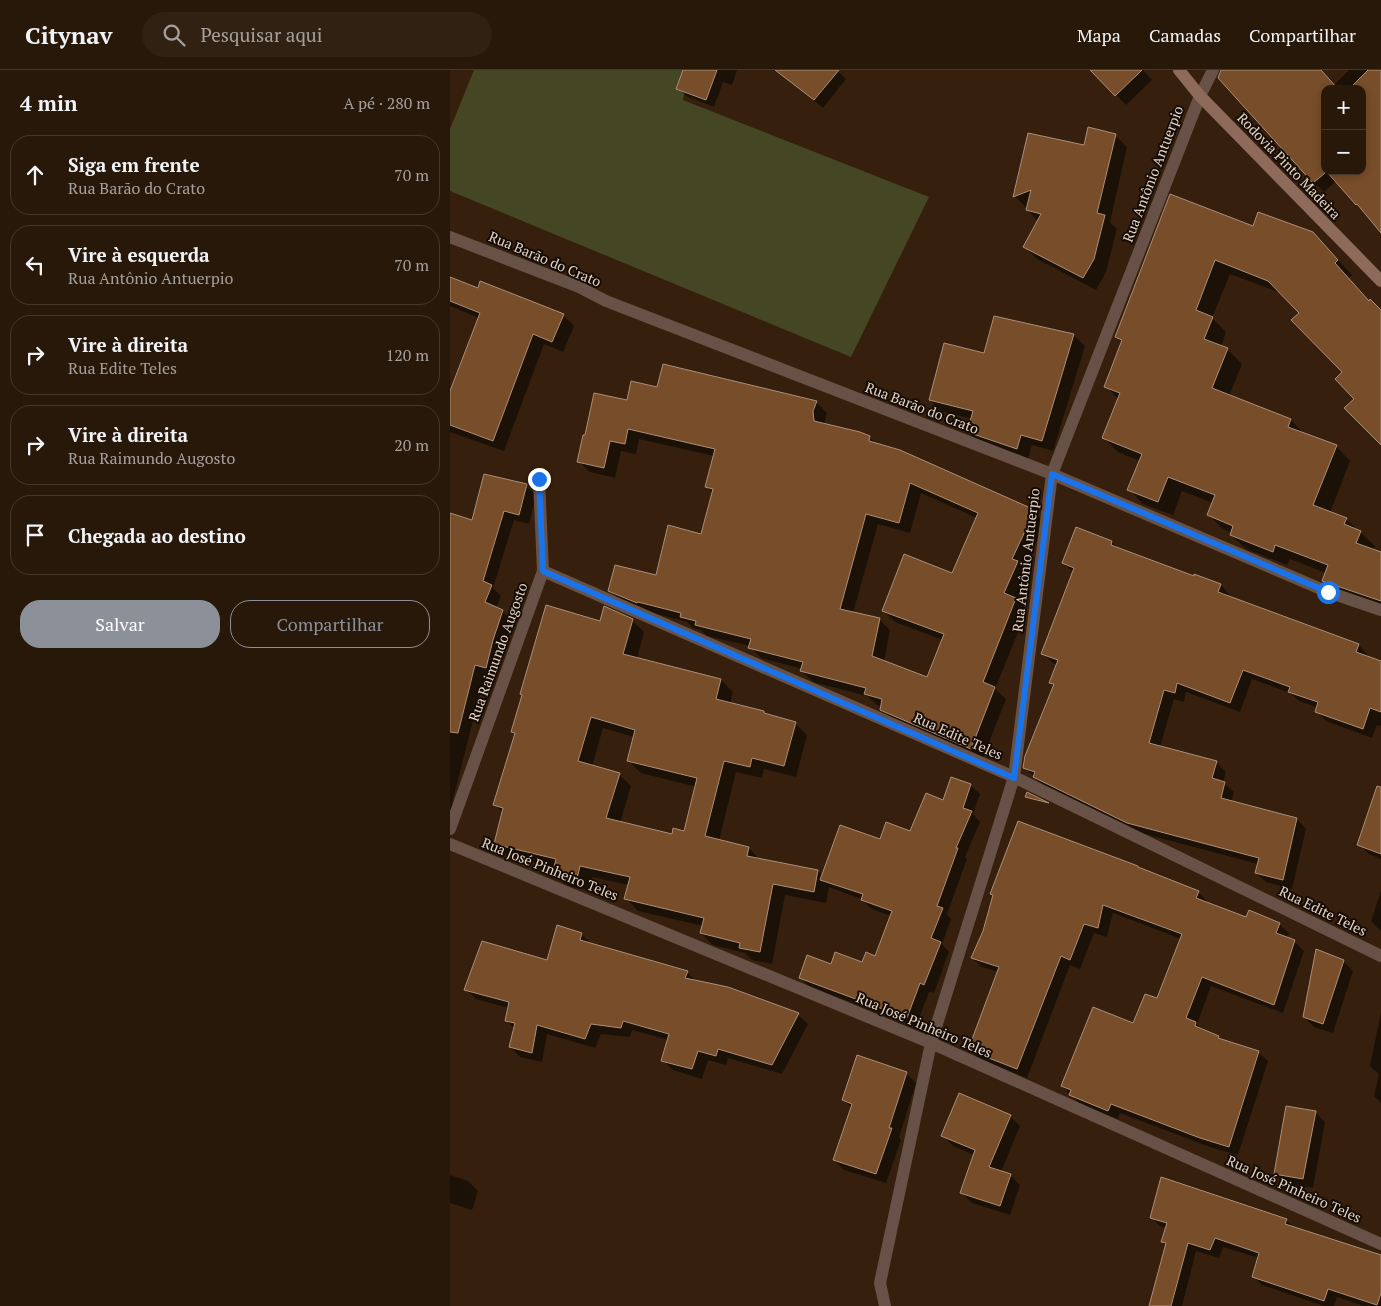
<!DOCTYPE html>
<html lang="pt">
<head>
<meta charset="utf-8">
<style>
  body { margin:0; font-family:"PT Serif",serif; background:#302113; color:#f1f3f6 }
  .controls { position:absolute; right:15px; top:15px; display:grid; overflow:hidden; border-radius:10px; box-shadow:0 2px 8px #0003 }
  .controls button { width:45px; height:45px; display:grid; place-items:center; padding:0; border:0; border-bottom:1px solid #44372b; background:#28180a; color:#f1f3f6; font:25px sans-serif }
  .stop { position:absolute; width:15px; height:15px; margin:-11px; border:4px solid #1a73e8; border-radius:50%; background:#fff }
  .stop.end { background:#1a73e8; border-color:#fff; box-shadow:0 1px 5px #0008 }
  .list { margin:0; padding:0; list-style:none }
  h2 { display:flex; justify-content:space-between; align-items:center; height:65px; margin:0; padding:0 20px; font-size:21px }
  h2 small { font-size:16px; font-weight:400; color:#a5a09c }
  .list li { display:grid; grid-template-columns:32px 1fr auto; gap:15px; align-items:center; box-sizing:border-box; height:80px; margin:0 10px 10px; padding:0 10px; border:1px solid #44372b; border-radius:20px }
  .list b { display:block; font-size:19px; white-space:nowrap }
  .list p { margin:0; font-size:16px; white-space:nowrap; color:#a5a09c }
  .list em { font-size:16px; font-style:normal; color:#a5a09c }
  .actions { display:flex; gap:10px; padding:15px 20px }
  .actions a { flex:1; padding:11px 0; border:1px solid #8c9099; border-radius:20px; text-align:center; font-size:18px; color:#8c9099 }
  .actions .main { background:#8c9099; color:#fff }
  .icon { flex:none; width:28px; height:28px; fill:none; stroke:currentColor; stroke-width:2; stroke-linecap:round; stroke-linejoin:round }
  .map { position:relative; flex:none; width:931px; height:1236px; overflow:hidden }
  header { display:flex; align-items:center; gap:30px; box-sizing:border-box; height:70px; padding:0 25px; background:#28180a; border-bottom:1px solid #44372b }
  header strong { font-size:24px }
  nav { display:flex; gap:28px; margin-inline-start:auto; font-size:18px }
  .search { width:350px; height:45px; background:#302113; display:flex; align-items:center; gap:12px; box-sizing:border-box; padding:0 18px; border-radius:28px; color:#a5a09c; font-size:19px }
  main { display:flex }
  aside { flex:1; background:#28180a }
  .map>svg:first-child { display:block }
</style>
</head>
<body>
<header>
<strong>Citynav</strong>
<div class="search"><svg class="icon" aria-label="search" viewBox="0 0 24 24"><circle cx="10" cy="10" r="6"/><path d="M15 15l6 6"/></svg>Pesquisar aqui</div>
<nav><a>Mapa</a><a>Camadas</a><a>Compartilhar</a></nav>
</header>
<main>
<aside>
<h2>4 min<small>A pé · 280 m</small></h2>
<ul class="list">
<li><svg class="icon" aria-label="ahead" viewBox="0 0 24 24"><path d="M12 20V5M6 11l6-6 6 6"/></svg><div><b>Siga em frente</b><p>Rua Barão do Crato</p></div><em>70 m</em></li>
<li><svg class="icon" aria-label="left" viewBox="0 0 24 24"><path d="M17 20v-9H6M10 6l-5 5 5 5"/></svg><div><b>Vire à esquerda</b><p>Rua Antônio Antuerpio</p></div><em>70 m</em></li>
<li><svg class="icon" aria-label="right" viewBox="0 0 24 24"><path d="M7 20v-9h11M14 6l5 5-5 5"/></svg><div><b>Vire à direita</b><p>Rua Edite Teles</p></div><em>120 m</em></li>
<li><svg class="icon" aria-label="right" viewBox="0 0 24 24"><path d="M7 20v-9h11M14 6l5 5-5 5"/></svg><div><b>Vire à direita</b><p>Rua Raimundo Augosto</p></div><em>20 m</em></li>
<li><svg class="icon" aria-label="arrive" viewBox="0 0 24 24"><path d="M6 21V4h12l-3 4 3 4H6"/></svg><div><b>Chegada ao destino</b></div></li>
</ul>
<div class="actions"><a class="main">Salvar</a><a>Compartilhar</a></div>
</aside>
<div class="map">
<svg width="931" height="1236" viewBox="0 0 931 1236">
  <rect width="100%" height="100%" fill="#36200d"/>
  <path fill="#454623" d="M 24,0 L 240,0 L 233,30 L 479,127 L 401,287 L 0,121 L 0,59 Z"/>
  <g fill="#0007" fill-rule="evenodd">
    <path d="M 235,0 L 287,0 L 282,15 L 273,12 L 264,37 L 236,26 L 228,18 Z"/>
    <path d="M 327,0 L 387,0 L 396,9 L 373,38 Z"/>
    <path d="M 641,0 L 693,0 L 702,10 L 676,35 Z"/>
    <path d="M 772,0 L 870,0 L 884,15 L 899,0 L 931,0 L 931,161 L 886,111 L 874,122 L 864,112 ZM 875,19 L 912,19 L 912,101 L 875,101 Z"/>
    <path d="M 665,65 L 677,77 L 660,152 L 667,159 L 656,202 L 646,220 L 587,189 L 575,177 L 588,151 L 565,126 L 635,77 Z"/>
    <path d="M 804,158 L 877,178 L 902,205 L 898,208 L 920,232 L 931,241 L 931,373 L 906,329 L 893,302 L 851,243 L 833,224 L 780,204 L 762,248 L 776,262 L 771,277 L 777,279 L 792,294 L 779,326 L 841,350 L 855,365 L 886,376 L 900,391 L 880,443 L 896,449 L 925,476 L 923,480 L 931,483 L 931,540 L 888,525 L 873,510 L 876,503 L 840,489 L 837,495 L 796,479 L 781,465 L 782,463 L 773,459 L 759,445 L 763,433 L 732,421 L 723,445 L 693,434 L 679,419 L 690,391 L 668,382 L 654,368 L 669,330 L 656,316 L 673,273 L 666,267 Z"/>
    <path d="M 0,208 L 28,219 L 113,245 L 124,256 L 113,282 L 94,274 L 54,381 L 0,362 L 0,319 L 2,320 L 29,248 L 0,236 Z"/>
    <path d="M 624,265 L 635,276 L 603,381 L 582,375 L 578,389 L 529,373 L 518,362 L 522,349 L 491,341 L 480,330 L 535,285 Z"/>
    <path d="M 208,318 L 366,332 L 377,343 L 374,355 L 419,367 L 427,375 L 584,442 L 595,453 L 574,499 L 578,503 L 567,530 L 577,540 L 545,619 L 556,629 L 532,690 L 443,650 L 431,639 L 432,637 L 427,635 L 417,626 L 363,612 L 352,601 L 352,599 L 311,588 L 300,576 L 257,566 L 251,560 L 243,558 L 237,552 L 199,542 L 171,531 L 159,520 L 207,507 L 252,465 L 263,423 L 256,416 L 264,386 L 189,369 L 186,384 L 171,381 L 165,408 L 140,402 L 128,391 L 178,332 ZM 471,423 L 527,448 L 503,505 L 433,540 L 445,552 L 493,570 L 478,608 L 434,592 L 440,560 L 429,549 L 403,543 L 428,454 L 460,463 Z"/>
    <path d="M 76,416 L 86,425 L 79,454 L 64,450 L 43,518 L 51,526 L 46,538 L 52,541 L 62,550 L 52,580 L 45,607 L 35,604 L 2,733 L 10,741 L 0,762 L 0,478 L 23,451 Z"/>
    <path d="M 627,459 L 662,472 L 670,480 L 744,508 L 771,515 L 780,525 L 779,527 L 909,575 L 918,585 L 917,587 L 931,592 L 931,656 L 927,655 L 922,668 L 876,651 L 866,641 L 868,638 L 849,631 L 840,623 L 802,609 L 790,642 L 736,622 L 734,632 L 724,629 L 710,677 L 766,692 L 776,702 L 773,712 L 784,722 L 781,732 L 847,749 L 856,759 L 842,819 L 816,812 L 806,803 L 808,794 L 687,762 L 594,717 L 575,697 L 604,616 L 601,612 L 607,595 L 603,593 L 593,584 L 624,503 L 613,493 Z"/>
    <path d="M 182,550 L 194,562 L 187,588 L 271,610 L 283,622 L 280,634 L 314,642 L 317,645 L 345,653 L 357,665 L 346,707 L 314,699 L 312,708 L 286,702 L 269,771 L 299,778 L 310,790 L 368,801 L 373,806 L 431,771 L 461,762 L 494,731 L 520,715 L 530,724 L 523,744 L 530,752 L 515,787 L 517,789 L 497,844 L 501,849 L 492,874 L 499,882 L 484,923 L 479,922 L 466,956 L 360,917 L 350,908 L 381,895 L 413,894 L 426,888 L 441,846 L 422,839 L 411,829 L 379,817 L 376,833 L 335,825 L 322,894 L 302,890 L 295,883 L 263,875 L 251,863 L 253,856 L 188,841 L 176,828 L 179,815 L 142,807 L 139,821 L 116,815 L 104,803 L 105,798 L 58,786 L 46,774 L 53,743 L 44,734 L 66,664 L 63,661 L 151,553 ZM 153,658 L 184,667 L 179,691 L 191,703 L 247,717 L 235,762 L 223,766 L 170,753 L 181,716 L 169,704 L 142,696 Z"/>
    <path d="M 931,730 L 931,789 L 919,784 L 909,774 Z"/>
    <path d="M 931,821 L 931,861 L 921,851 Z"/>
    <path d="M 748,822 L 758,832 L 757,834 L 796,849 L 829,854 L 839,863 L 837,868 L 844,871 L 854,881 L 833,943 L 761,916 L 747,954 L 753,961 L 769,967 L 773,971 L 808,982 L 818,991 L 788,1085 L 760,1077 L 670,1043 L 668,1049 L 630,1034 L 612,1016 L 683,955 L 707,930 L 731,869 L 663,843 L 657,867 L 644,863 L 630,899 L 620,895 L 577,1008 L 529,989 L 520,979 L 548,902 L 532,897 L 522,888 L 534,861 L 544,826 Z"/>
    <path d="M 131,864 L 142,874 L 237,902 L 247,912 L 348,945 L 358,954 L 332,1004 L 278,988 L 276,995 L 258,990 L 252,1009 L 223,1000 L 213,990 L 219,970 L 182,960 L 180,967 L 151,964 L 145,978 L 97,964 L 92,992 L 70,987 L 60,977 L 65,959 L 56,951 L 59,938 L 26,929 L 16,919 L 98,891 Z"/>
    <path d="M 893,891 L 903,901 L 883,963 L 864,957 L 854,947 Z"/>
    <path d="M 931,942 L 931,1033 L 924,1026 L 929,1004 L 920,996 Z"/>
    <path d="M 456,1003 L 466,1013 L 449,1067 L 451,1070 L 436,1113 L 394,1100 L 384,1090 L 402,1038 L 393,1030 Z"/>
    <path d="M 865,1042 L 875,1052 L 863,1118 L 835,1113 L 825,1103 Z"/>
    <path d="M 560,1046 L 570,1056 L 551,1102 L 560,1105 L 570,1115 L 560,1145 L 522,1133 L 512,1123 L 524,1085 L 503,1076 L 493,1066 Z"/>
    <path d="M 0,1105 L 18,1111 L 28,1121 L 22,1140 L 0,1133 Z"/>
    <path d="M 701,1147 L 836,1150 L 844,1158 L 931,1186 L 931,1236 L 914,1236 L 887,1227 L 884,1236 L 874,1236 L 812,1215 L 803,1206 L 809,1188 L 773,1177 L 769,1188 L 746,1181 L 732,1236 L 701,1236 L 716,1175 L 712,1172 L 716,1158 L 710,1156 Z"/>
  </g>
  <g fill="#784d29" stroke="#ab8f79" fill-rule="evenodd">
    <path d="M 233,0 L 267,0 L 256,30 L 226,19 Z"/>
    <path d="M 325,0 L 389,0 L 364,30 Z"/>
    <path d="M 640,0 L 692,0 L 665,26 Z"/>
    <path d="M 771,0 L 871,0 L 888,19 L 875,19 L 875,103 L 863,113 L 768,8 Z"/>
    <path d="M 918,0 L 931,0 L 931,163 L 907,134 L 906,135 L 876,101 L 912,101 L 912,19 L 899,19 Z"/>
    <path d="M 638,57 L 666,64 L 647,143 L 655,145 L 644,189 L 633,208 L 573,177 L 591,144 L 576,140 L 581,120 L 563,127 L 578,63 L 634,75 Z"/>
    <path d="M 720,124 L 803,156 L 808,142 L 863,162 L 888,190 L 885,193 L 919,231 L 920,229 L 931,240 L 931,375 L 894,338 L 904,329 L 885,309 L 892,302 L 841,250 L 849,243 L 818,211 L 765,190 L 746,240 L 763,247 L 754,269 L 778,278 L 762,318 L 841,349 L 838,357 L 887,375 L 863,435 L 897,448 L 894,454 L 911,461 L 906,473 L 931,482 L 931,531 L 872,511 L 878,495 L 825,475 L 823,482 L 780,465 L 783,456 L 757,445 L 765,425 L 718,407 L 708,432 L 677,420 L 692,384 L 652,368 L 670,323 L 654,317 L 672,270 L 665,267 Z"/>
    <path d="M 0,207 L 28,218 L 30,211 L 114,244 L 102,272 L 83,264 L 43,371 L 0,355 L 0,321 L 30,243 L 0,231 Z"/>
    <path d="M 544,246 L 624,264 L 592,371 L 571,365 L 567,379 L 517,362 L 523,341 L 479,330 L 494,273 L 534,283 Z"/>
    <path d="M 213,294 L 367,331 L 363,341 L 364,351 L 410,362 L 420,366 L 419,371 L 450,380 L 585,440 L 562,489 L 568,491 L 554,523 L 566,528 L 533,612 L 545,617 L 521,679 L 430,640 L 432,629 L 414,624 L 416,618 L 350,601 L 353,592 L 298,578 L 301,569 L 245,555 L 246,551 L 230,547 L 231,543 L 188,532 L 187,533 L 158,521 L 165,495 L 206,505 L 218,455 L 251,464 L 263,419 L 255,417 L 265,379 L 178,359 L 175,374 L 160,371 L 154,398 L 127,392 L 133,365 L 135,365 L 144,323 L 177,330 L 181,311 L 207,317 ZM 460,413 L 528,443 L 502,503 L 454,484 L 432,541 L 494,564 L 477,607 L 422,586 L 430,548 L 390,539 L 416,444 L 449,453 Z"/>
    <path d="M 34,404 L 77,414 L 69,445 L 54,441 L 33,511 L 42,515 L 35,532 L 53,540 L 43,570 L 36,598 L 25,595 L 8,663 L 0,662 L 0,443 L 22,450 Z"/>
    <path d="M 626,457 L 662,471 L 661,475 L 744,506 L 744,504 L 771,514 L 768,522 L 909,574 L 906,582 L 931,591 L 931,642 L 920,638 L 913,659 L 865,642 L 868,632 L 838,622 L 840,617 L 793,600 L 780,633 L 727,613 L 725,623 L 714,620 L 699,673 L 767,691 L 762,708 L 775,712 L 771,728 L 847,748 L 833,810 L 805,803 L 809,788 L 677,753 L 583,707 L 585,702 L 573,698 L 575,686 L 604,614 L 599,613 L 608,590 L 591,584 L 624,498 L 612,493 Z"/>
    <path d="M 96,535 L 150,551 L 154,536 L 183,549 L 173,584 L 271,609 L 266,629 L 314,641 L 314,643 L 346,652 L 334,696 L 302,688 L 300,697 L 274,691 L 255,766 L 299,777 L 297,786 L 368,800 L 364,822 L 323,814 L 310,882 L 289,878 L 290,873 L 250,863 L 254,848 L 174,829 L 180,807 L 130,796 L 127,809 L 102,804 L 106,789 L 44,774 L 53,738 L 43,735 L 65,663 L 61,662 L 72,625 L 70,624 ZM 141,647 L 185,660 L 177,691 L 247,708 L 234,761 L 223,758 L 222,764 L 156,748 L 170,703 L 128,691 Z"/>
    <path d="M 501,707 L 521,714 L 513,738 L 522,741 L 506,778 L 508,778 L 487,836 L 493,838 L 481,868 L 491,872 L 474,915 L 470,913 L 457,948 L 349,908 L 357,885 L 381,894 L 385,882 L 412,892 L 416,882 L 425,886 L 442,841 L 411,830 L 413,824 L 370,810 L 390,755 L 430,769 L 436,752 L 460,761 L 476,723 L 493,730 Z"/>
    <path d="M 927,716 L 931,717 L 931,784 L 907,775 Z"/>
    <path d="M 577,722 L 599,733 L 575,727 Z"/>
    <path d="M 568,751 L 688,796 L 688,797 L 749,821 L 746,828 L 796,847 L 799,840 L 830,853 L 826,863 L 845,870 L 824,935 L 752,907 L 736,948 L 746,952 L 745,956 L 769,966 L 768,968 L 809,981 L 779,1077 L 750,1068 L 661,1034 L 658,1041 L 619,1025 L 621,1020 L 611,1016 L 643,937 L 683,953 L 695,924 L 707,928 L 732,864 L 653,835 L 648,858 L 634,854 L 620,890 L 611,886 L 567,999 L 518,980 L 549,897 L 521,888 L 533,861 L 543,825 L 540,824 Z"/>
    <path d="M 107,855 L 132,863 L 130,870 L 238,901 L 235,908 L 278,917 L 349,943 L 322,995 L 268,979 L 266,986 L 248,981 L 242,999 L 211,991 L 219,964 L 173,951 L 171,958 L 141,954 L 135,969 L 87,955 L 82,983 L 59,977 L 65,953 L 55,951 L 59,932 L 14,920 L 32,871 L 97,890 Z"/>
    <path d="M 866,879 L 894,890 L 873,954 L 853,947 Z"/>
    <path d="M 407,985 L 457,1002 L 439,1058 L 442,1058 L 426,1104 L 383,1090 L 402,1034 L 392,1030 Z"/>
    <path d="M 509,1023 L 561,1045 L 539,1097 L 561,1104 L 550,1136 L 510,1123 L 525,1080 L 491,1066 Z"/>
    <path d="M 836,1036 L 866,1041 L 853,1109 L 824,1104 Z"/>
    <path d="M 711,1107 L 837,1149 L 835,1154 L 931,1185 L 931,1223 L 927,1235 L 878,1219 L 874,1231 L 802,1207 L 809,1183 L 765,1168 L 760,1180 L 738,1173 L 721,1236 L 699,1236 L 716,1173 L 711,1172 L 717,1153 L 700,1148 Z"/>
  </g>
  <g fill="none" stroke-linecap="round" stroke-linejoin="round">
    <g stroke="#685247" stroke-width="12">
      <path d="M 0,167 L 129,217 L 156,231 L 602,404 L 878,522 L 931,540"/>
      <path d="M 93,501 L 564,707 L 931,886"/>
      <path d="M 0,759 L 93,501 L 89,409"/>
      <path d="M 0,774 L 481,973 L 931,1174"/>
      <path d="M 435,1236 L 430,1213 L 481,973 L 564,707 L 602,404 L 750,26 L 763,0"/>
    </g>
    <path stroke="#8d6a59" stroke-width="12" d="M 729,0 L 750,26 L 931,211"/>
  </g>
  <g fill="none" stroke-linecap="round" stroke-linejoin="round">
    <path stroke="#1a73e8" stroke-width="6" d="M 89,409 L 93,501 L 564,708 L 602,404 L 878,522"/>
  </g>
  <g text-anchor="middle" stroke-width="4" stroke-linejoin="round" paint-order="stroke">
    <g font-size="14" fill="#e2d3c7" stroke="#160c05">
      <text transform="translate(839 96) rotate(46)" y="5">Rodovia Pinto Madeira</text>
      <text transform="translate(703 104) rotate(-69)" y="5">Rua Antônio Antuerpio</text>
      <text transform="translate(95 189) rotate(23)" y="5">Rua Barão do Crato</text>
      <text transform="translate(472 338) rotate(21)" y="5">Rua Barão do Crato</text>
      <text transform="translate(576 490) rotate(-83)" y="5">Rua Antônio Antuerpio</text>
      <text transform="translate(48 582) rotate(-70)" y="5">Rua Raimundo Augosto</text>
      <text transform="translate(508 666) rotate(24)" y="5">Rua Edite Teles</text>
      <text transform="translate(100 799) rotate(22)" y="5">Rua José Pinheiro Teles</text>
      <text transform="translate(873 841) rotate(26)" y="5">Rua Edite Teles</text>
      <text transform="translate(474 955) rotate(23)" y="5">Rua José Pinheiro Teles</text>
      <text transform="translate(844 1119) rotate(24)" y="5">Rua José Pinheiro Teles</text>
    </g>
  </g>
</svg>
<div class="controls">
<button>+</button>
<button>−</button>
</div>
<div class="stop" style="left:878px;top:522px"></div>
<div class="stop end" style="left:89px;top:409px"></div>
</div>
</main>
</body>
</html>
